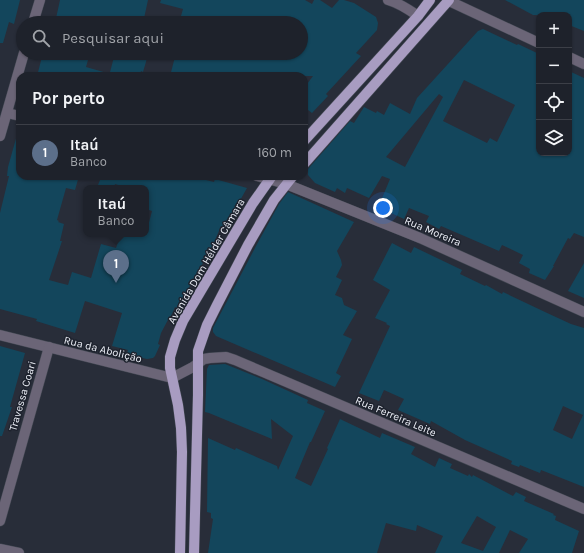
<!DOCTYPE html>
<html lang="pt">
<head>
<meta charset="utf-8">
<style>
  body { margin:0; font-family:Karla,sans-serif; background:#262a33; color:#f1f3f6 }
  .controls { position:absolute; right:12px; top:12px; display:grid; overflow:hidden; border-radius:8px; box-shadow:0 1px 3px #0004 }
  .controls button { width:36px; height:36px; display:grid; place-items:center; padding:0; border:0; border-bottom:1px solid #3c3f47; background:#1e222b; color:#f1f3f6; font:20px sans-serif }
  .you { position:absolute; left:383px; top:208px; width:14px; height:14px; margin:-10px; border:3px solid #fff; border-radius:50%; background:#1a73e8; box-shadow:0 0 0 6px #1a73e833 }
  .badge { display:grid; place-items:center; width:26px; height:26px; border-radius:50%; background:#8c9099; color:#fff; font-size:13px; font-weight:700 }
  .pin { position:absolute; translate:-50% -33px; filter:drop-shadow(0 1px 2px #0008) }
  .pin::after { content:''; position:absolute; top:21px; width:14px; height:12px; background:inherit; clip-path:polygon(0 0,100% 0,50% 100%) }
  .popup { position:absolute; left:83px; top:185px; width:66px; height:52px; box-sizing:border-box; display:grid; place-content:center; border-radius:8px; background:#1e222b; filter:drop-shadow(0 1px 3px #0005); font-size:13px; white-space:nowrap; color:#a1a4a9 }
  .popup b { font-size:15px; color:#f1f3f6 }
  .popup::after { content:''; position:absolute; left:50%; top:100%; margin-left:-8px; border:8px solid transparent; border-top-color:#1e222b }
  .list { margin:0; padding:0; list-style:none }
  h2 { display:flex; justify-content:space-between; align-items:center; height:52px; margin:0; padding:0 16px; font-size:17px }
  h2 small { font-size:13px; font-weight:400; color:#a1a4a9 }
  .list li { display:grid; grid-template-columns:26px 1fr auto; gap:12px; align-items:center; box-sizing:border-box; height:56px; padding:0 16px; border-top:1px solid #3c3f47 }
  .list b { display:block; font-size:15px; white-space:nowrap }
  .list p { margin:0; font-size:13px; white-space:nowrap; color:#a1a4a9 }
  .list em { font-size:13px; font-style:normal; color:#a1a4a9 }
  .icon { flex:none; width:22px; height:22px; fill:none; stroke:currentColor; stroke-width:2; stroke-linecap:round; stroke-linejoin:round }
  .map { position:relative; flex:none; width:584px; height:553px; overflow:hidden }
  .search { position:absolute; background:#1e222b; box-shadow:0 1px 3px #0004; left:16px; top:16px; width:292px; height:44px; display:flex; align-items:center; gap:10px; box-sizing:border-box; padding:0 14px; border-radius:22px; color:#a1a4a9; font-size:15px }
  .panel { position:absolute; background:#1e222b; box-shadow:0 1px 3px #0004; left:16px; top:72px; width:292px; height:108px; border-radius:12px }
  .map>svg:first-child { display:block }
</style>
</head>
<body>
<div class="map">
<svg width="584" height="553" viewBox="0 0 584 553">
  <rect width="100%" height="100%" fill="#282d39"/>
  <g fill="#13465c" fill-rule="evenodd">
    <path d="M 0,0 L 20,0 L 14,24 L 9,22 L 3,43 L 0,43 Z"/>
    <path d="M 60,0 L 148,0 L 143,23 L 117,23 L 88,16 L 86,23 L 55,23 Z"/>
    <path d="M 161,0 L 305,0 L 312,4 L 314,0 L 320,0 L 332,8 L 339,0 L 344,0 L 354,3 L 376,17 L 378,23 L 377,30 L 356,53 L 361,56 L 326,94 L 328,96 L 312,113 L 304,107 L 304,88 L 313,76 L 170,76 L 176,53 L 277,53 L 285,60 L 291,53 L 301,53 L 301,23 L 179,23 L 183,9 L 160,3 Z"/>
    <path d="M 505,0 L 584,0 L 584,31 L 569,25 L 569,15 L 533,15 Z"/>
    <path d="M 483,29 L 517,45 L 518,44 L 539,54 L 539,153 L 569,153 L 569,71 L 584,78 L 584,237 L 574,233 L 570,239 L 568,238 L 553,266 L 554,266 L 545,280 L 529,273 L 530,269 L 519,263 L 523,255 L 502,245 L 499,251 L 441,226 L 439,229 L 426,222 L 429,216 L 409,208 L 404,219 L 391,213 L 394,208 L 380,203 L 390,179 L 382,176 L 369,198 L 347,188 L 345,193 L 337,188 L 335,192 L 315,183 L 308,175 L 308,169 L 350,121 L 354,123 L 364,107 L 376,113 L 377,111 L 384,115 L 390,103 L 410,114 L 417,98 L 478,31 ZM 464,80 L 515,105 L 497,142 L 490,138 L 487,143 L 443,121 ZM 439,94 L 443,97 L 405,167 L 386,157 Z"/>
    <path d="M 43,53 L 90,53 L 86,67 L 107,73 L 107,76 L 37,76 Z"/>
    <path d="M 115,53 L 142,53 L 148,55 L 143,72 L 141,71 L 140,76 L 109,76 Z"/>
    <path d="M 17,135 L 20,136 L 20,176 L 79,176 L 75,190 L 66,188 L 57,220 L 59,221 L 58,222 L 64,224 L 60,241 L 62,241 L 49,280 L 60,283 L 68,285 L 72,272 L 91,278 L 101,244 L 116,248 L 121,234 L 146,234 L 152,211 L 146,209 L 146,188 L 128,188 L 115,184 L 114,188 L 108,188 L 98,185 L 100,180 L 96,179 L 96,176 L 190,176 L 214,182 L 215,179 L 247,188 L 225,227 L 221,226 L 213,245 L 182,300 L 180,299 L 177,308 L 175,307 L 171,316 L 170,316 L 161,333 L 158,344 L 160,345 L 155,356 L 153,358 L 147,359 L 134,356 L 127,353 L 128,350 L 112,346 L 122,313 L 85,301 L 75,333 L 36,321 L 37,319 L 0,309 L 0,213 L 9,176 L 7,176 L 8,167 Z"/>
    <path d="M 288,192 L 354,222 L 337,251 L 341,260 L 342,265 L 336,277 L 342,280 L 335,295 L 342,298 L 344,305 L 357,311 L 343,335 L 352,339 L 336,373 L 341,376 L 335,387 L 216,336 L 213,332 L 213,328 L 256,246 L 279,204 Z"/>
    <path d="M 392,243 L 411,253 L 414,247 L 462,270 L 460,274 L 485,286 L 486,285 L 502,294 L 503,292 L 545,312 L 571,324 L 584,328 L 584,487 L 541,470 L 540,473 L 520,465 L 519,467 L 511,464 L 512,461 L 465,440 L 431,421 L 430,424 L 398,410 L 404,399 L 384,390 L 379,401 L 359,393 L 390,326 L 386,324 L 387,323 L 375,318 L 390,290 L 373,280 ZM 563,406 L 583,415 L 572,439 L 553,430 Z"/>
    <path d="M 584,263 L 584,298 L 568,291 Z"/>
    <path d="M 0,346 L 25,353 L 10,407 L 12,407 L 2,436 L 0,436 Z"/>
    <path d="M 225,364 L 262,379 L 308,400 L 307,403 L 325,411 L 311,442 L 310,442 L 295,478 L 311,486 L 328,449 L 327,448 L 340,419 L 380,438 L 382,433 L 415,447 L 411,454 L 435,467 L 439,458 L 452,464 L 450,468 L 468,476 L 469,474 L 472,477 L 473,475 L 513,496 L 516,492 L 526,497 L 524,501 L 554,514 L 553,515 L 556,516 L 555,520 L 579,531 L 572,553 L 519,553 L 528,539 L 510,530 L 499,553 L 435,553 L 443,536 L 417,525 L 416,531 L 386,523 L 377,553 L 208,553 L 213,519 L 211,518 L 211,513 L 207,512 L 208,438 L 235,450 L 236,448 L 277,466 L 278,470 L 293,436 L 271,419 L 272,439 L 209,413 L 205,412 L 207,369 L 209,365 ZM 477,516 L 496,527 L 483,551 L 461,543 Z"/>
  </g>
  <g fill="none" stroke-linecap="round" stroke-linejoin="round">
    <defs>
      <g id="minor">
        <path d="M 388,0 C 399,3 408,9 418,16"/>
        <path d="M 449,1 L 539,43"/>
        <path d="M 33,23 L 40,0"/>
        <path d="M 569,57 L 584,64"/>
        <path d="M 7,113 L 20,116"/>
        <path d="M 0,136 L 24,53"/>
        <path d="M 257,176 L 286,184 L 420,238 L 584,312"/>
        <path d="M 0,335 L 172,378 L 193,367 L 204,359 L 210,358 L 226,357 L 235,360 L 584,509"/>
        <path d="M 0,521 L 49,347"/>
        <path d="M 0,549 L 19,553"/>
      </g>
      <g id="major">
        <path d="M 304,141 L 418,16 L 430,0"/>
        <path d="M 304,164 L 449,0"/>
        <path d="M 180,553 L 182,452 L 181,428 L 178,405 L 170,368 L 170,357 L 175,340 L 183,321 L 253,203 L 272,176"/>
        <path d="M 194,553 L 198,395 L 198,351 L 207,325 L 217,305 L 248,245 L 274,200 L 293,176"/>
      </g>
    </defs>
    <use href="#minor" stroke="#434853" stroke-width="11"/>
    <use href="#major" stroke="#434853" stroke-width="11"/>
    <use href="#minor" stroke="#6b6577" stroke-width="10"/>
    <use href="#major" stroke="#a89cc1" stroke-width="10"/>
  </g>
  <g text-anchor="middle" stroke-width="3" stroke-linejoin="round" paint-order="stroke">
    <g font-size="11" fill="#ebeef6" stroke="#1e232e">
      <text transform="translate(433 231) rotate(23)" y="4">Rua Moreira</text>
      <text transform="translate(206 261) rotate(-60)" y="4">Avenida Dom Hélder Câmara</text>
      <text transform="translate(103 349) rotate(14)" y="4">Rua da Abolição</text>
      <text transform="translate(22 396) rotate(-74)" y="4">Travessa Coari</text>
      <text transform="translate(396 416) rotate(23)" y="4">Rua Ferreira Leite</text>
    </g>
  </g>
</svg>
<div class="controls">
<button>+</button>
<button>−</button>
<button><svg class="icon" aria-label="locate" viewBox="0 0 24 24"><circle cx="12" cy="12" r="6"/><path d="M12 2v4M12 18v4M2 12h4M18 12h4"/></svg></button>
<button><svg class="icon" aria-label="layers" viewBox="0 0 24 24"><path d="M12 4l9 5-9 5-9-5zM3 14l9 5 9-5"/></svg></button>
</div>
<div class="you"></div>
<div class="pin badge" style="left:116px;top:283px;background:#5c6f8a">1</div>
<div class="popup"><b>Itaú</b>Banco</div>
<div class="search"><svg class="icon" aria-label="search" viewBox="0 0 24 24"><circle cx="10" cy="10" r="6"/><path d="M15 15l6 6"/></svg>Pesquisar aqui</div>
<section class="panel">
<h2>Por perto<small></small></h2>
<ul class="list">
<li><span class="badge" style="background:#5c6f8a">1</span><div><b>Itaú</b><p>Banco</p></div><em>160 m</em></li>
</ul>
</section>
</div>
</body>
</html>
